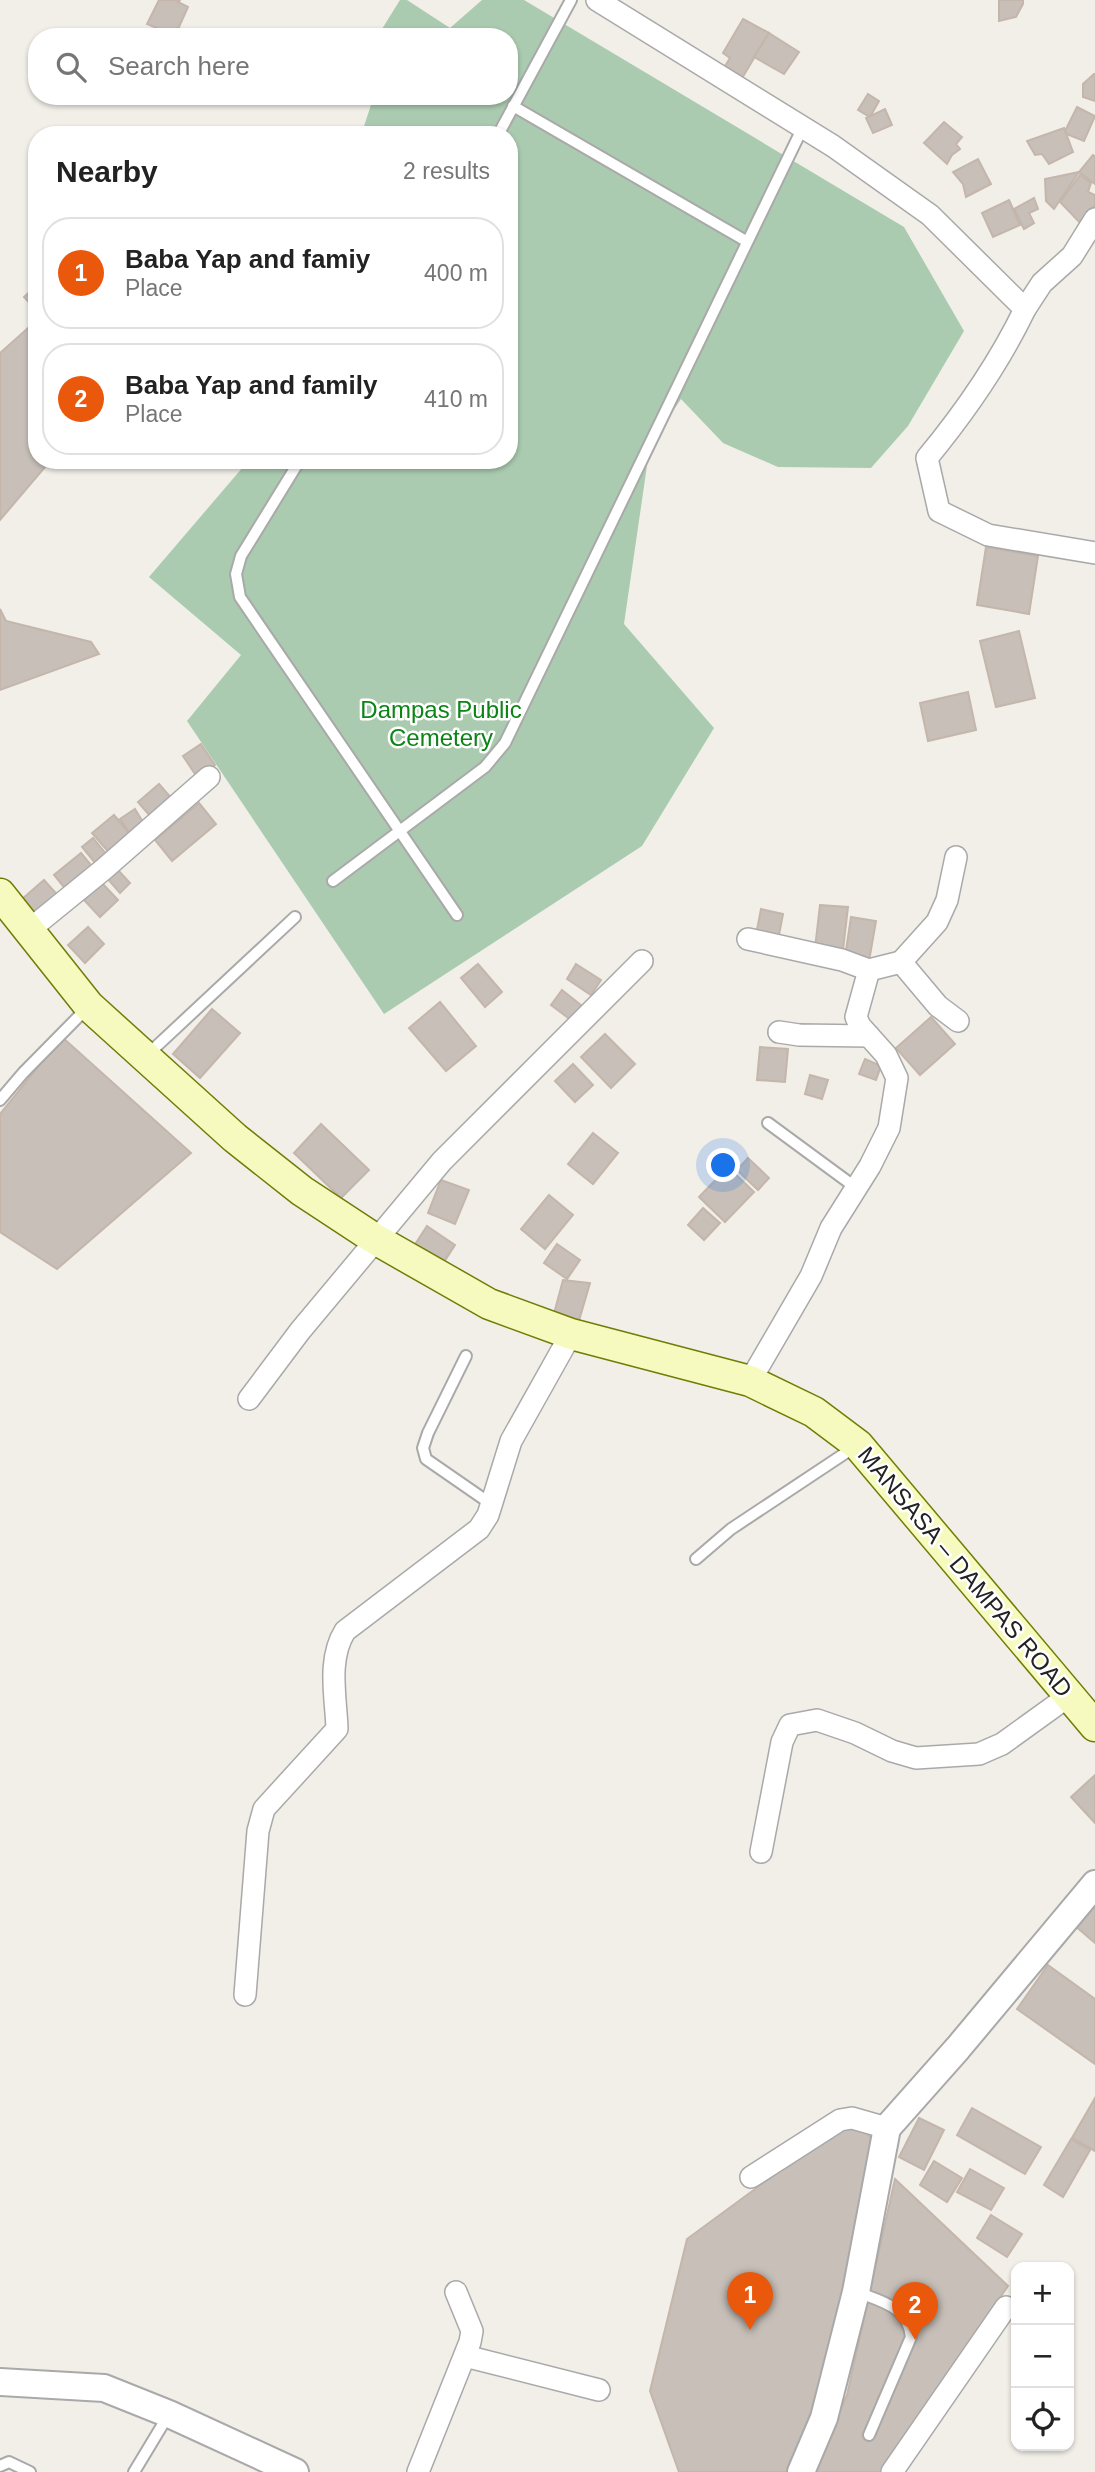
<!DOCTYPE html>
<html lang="en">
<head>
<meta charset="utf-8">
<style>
  body { margin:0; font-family:Helvetica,sans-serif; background:#f2f2f2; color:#222 }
  .controls { position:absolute; right:21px; bottom:21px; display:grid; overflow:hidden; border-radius:14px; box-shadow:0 2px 5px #0004 }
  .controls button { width:63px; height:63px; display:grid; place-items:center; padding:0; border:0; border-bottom:2px solid #e0e0e0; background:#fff; color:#222; font:35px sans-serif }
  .you { position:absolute; left:724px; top:1166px; width:24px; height:24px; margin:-18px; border:5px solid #fff; border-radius:50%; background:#1a73e8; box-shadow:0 0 0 10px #1a73e833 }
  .badge { display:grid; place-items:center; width:46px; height:46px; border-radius:50%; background:#ea580c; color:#fff; font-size:23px; font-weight:700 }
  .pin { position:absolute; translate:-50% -58px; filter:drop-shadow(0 2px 4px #0008) }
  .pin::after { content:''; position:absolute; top:37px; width:24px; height:21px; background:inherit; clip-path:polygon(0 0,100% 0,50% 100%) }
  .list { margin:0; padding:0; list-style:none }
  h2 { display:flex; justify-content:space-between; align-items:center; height:91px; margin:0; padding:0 28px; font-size:30px }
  h2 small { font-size:23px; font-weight:400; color:#767676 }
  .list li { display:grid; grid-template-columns:46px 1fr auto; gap:21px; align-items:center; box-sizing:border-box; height:112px; margin:0 14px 14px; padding:0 14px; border:2px solid #e0e0e0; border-radius:28px }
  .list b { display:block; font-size:26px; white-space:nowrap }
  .list p { margin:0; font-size:23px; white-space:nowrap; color:#767676 }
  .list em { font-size:23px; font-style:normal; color:#767676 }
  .icon { flex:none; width:38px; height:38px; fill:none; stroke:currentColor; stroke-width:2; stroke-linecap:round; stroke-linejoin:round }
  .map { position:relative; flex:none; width:1095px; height:2472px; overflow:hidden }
  .search { position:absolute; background:#fff; box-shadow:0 2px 5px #0004; left:28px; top:28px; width:490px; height:77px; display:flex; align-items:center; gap:18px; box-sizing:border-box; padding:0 24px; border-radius:28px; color:#767676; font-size:26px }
  .panel { position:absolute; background:#fff; box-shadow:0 2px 5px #0004; left:28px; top:126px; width:490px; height:343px; border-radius:28px }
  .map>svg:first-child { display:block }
</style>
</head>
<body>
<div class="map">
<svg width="1095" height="2472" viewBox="0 0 1095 2472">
  <rect width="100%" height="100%" fill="#f2efe9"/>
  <path fill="#aacbaf" d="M 400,0 L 407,0 L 450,28 L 482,0 L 524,0 L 904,227 L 964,331 L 908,426 L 871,468 L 778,467 L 723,443 L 681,399 L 650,445 L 624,624 L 714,728 L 642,846 L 384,1014 L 187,721 L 241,655 L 149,577 L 249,460 L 509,460 L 509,135 L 361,135 L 374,96 L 509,96 L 509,37 L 377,37 Z"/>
  <g fill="#c7bfb8" stroke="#c4b6ab" stroke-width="2">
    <path d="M 159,0 L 180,0 L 178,2 L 188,7 L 175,36 L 147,24 Z"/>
    <path d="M 999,0 L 1023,0 L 1023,4 L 1016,17 L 999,21 Z"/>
    <path d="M 743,19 L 769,33 L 741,80 L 725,66 L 730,58 L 723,53 Z"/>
    <path d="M 769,33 L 799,52 L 784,74 L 754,57 Z"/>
    <path d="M 1094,74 L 1095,74 L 1095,101 L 1083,97 L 1083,84 Z"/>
    <path d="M 868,94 L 879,101 L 870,117 L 858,110 Z"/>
    <path d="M 1077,107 L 1095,116 L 1084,141 L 1064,133 Z"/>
    <path d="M 885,109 L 892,125 L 873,133 L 866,118 Z"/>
    <path d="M 944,122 L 962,137 L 956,144 L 960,149 L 952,155 L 947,164 L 924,143 Z"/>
    <path d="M 1064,128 L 1073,152 L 1049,164 L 1042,154 L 1035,155 L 1027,141 Z"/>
    <path d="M 1093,155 L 1095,157 L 1095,184 L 1079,172 Z"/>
    <path d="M 978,159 L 991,184 L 966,197 L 963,184 L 953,172 Z"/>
    <path d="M 1079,172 L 1054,209 L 1046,201 L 1045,179 Z"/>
    <path d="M 1080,175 L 1091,183 L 1088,192 L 1095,195 L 1095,205 L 1082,225 L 1060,202 Z"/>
    <path d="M 1034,198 L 1038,209 L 1029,213 L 1034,223 L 1024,229 L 1014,209 Z"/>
    <path d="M 1009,200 L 1020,225 L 993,237 L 982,213 Z"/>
    <path d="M 37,285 L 37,311 L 24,297 Z"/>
    <path d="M 37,320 L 37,460 L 51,460 L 0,520 L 0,353 Z"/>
    <path d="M 986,547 L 1038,556 L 1029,614 L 977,605 Z"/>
    <path d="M 0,609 L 6,621 L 91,642 L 99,654 L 0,690 Z"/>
    <path d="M 1019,631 L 1035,698 L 996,707 L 980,641 Z"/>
    <path d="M 968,692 L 976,730 L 928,741 L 920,703 Z"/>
    <path d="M 201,744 L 215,765 L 197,777 L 183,756 Z"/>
    <path d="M 159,784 L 172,799 L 151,817 L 138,802 Z"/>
    <path d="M 199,803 L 216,824 L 172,861 L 155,840 Z"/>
    <path d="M 135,809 L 146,827 L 132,837 L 120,819 Z"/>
    <path d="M 114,815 L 134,839 L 113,857 L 92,833 Z"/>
    <path d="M 93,838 L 107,855 L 96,864 L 82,847 Z"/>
    <path d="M 81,853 L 95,870 L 68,892 L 54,875 Z"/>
    <path d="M 117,869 L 130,883 L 120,893 L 107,878 Z"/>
    <path d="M 44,880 L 60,898 L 37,917 L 22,899 Z"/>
    <path d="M 101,882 L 118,900 L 100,917 L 84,900 Z"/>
    <path d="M 820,905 L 848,907 L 843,950 L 815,948 Z"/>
    <path d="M 761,909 L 783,914 L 778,940 L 756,935 Z"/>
    <path d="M 851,917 L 876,921 L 869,961 L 845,957 Z"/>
    <path d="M 88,927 L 104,944 L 85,963 L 68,945 Z"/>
    <path d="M 478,964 L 502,992 L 485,1007 L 461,978 Z"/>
    <path d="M 576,964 L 601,980 L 591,995 L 567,979 Z"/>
    <path d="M 562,990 L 582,1006 L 571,1020 L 551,1005 Z"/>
    <path d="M 440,1002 L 476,1046 L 446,1071 L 409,1028 Z"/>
    <path d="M 212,1009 L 240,1033 L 200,1078 L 173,1054 Z"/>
    <path d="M 931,1017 L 955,1044 L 920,1075 L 896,1048 Z"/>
    <path d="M 605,1034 L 635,1064 L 611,1088 L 581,1057 Z"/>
    <path d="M 62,1037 L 191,1153 L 57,1269 L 0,1232 L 0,1114 Z"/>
    <path d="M 760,1047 L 788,1049 L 785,1082 L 757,1080 Z"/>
    <path d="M 865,1059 L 881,1066 L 876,1080 L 859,1074 Z"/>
    <path d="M 573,1064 L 593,1085 L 575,1102 L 555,1081 Z"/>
    <path d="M 810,1075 L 828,1080 L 822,1099 L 805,1094 Z"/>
    <path d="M 321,1124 L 369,1170 L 341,1198 L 294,1153 Z"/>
    <path d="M 593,1133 L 618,1153 L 593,1184 L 568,1164 Z"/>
    <path d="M 748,1158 L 769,1178 L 758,1190 L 737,1170 Z"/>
    <path d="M 728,1167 L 754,1192 L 725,1222 L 699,1197 Z"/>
    <path d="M 441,1180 L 469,1190 L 455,1224 L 428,1213 Z"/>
    <path d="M 549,1195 L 573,1215 L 545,1249 L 521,1229 Z"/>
    <path d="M 703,1208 L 720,1223 L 704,1240 L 688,1225 Z"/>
    <path d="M 427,1226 L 455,1245 L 442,1265 L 414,1246 Z"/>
    <path d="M 557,1244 L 580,1260 L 567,1279 L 544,1263 Z"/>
    <path d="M 563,1280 L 590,1283 L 578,1324 L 553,1317 Z"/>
    <path d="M 1095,1775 L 1095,1823 L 1071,1797 Z"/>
    <path d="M 1092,1906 L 1095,1909 L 1095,1943 L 1075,1926 Z"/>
    <path d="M 1048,1965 L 1095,1999 L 1095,2064 L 1017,2009 Z"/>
    <path d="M 1095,2098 L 1095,2151 L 1072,2138 Z"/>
    <path d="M 972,2108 L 1041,2147 L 1025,2174 L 957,2135 Z"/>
    <path d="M 852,2118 L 875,2142 L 854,2269 L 793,2472 L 679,2472 L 650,2391 L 687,2239 Z"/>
    <path d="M 919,2118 L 944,2130 L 924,2170 L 899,2157 Z"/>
    <path d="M 1071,2139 L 1090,2150 L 1063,2197 L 1044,2185 Z"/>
    <path d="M 934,2161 L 962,2178 L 947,2202 L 920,2185 Z"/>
    <path d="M 970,2169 L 1004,2188 L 991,2210 L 957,2192 Z"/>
    <path d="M 895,2179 L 1008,2286 L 881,2472 L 812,2472 L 847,2395 Z"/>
    <path d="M 991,2215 L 1022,2234 L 1007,2257 L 977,2238 Z"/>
  </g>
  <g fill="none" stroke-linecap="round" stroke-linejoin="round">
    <defs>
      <g id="service">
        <path d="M 513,106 L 746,241"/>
        <path d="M 498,135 L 571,0"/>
        <path d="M 300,460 L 241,556 L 236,574 L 240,597 L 457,915"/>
        <path d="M 333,881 L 485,767 L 505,743 L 803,127"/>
        <path d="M 146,1056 L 295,917"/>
        <path d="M 0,1100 L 23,1073 L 87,1008"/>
        <path d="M 768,1123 L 855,1187"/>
        <path d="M 466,1356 L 428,1433 L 423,1448 L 426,1459 L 491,1504"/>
        <path d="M 696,1559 L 731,1529 L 856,1446"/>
        <path d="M 857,2292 C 883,2302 908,2307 911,2337 L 869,2435"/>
        <path d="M 0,2466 L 9,2462 L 30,2472"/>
        <path d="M 134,2472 L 169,2414"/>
      </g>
      <g id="minor">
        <path d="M 597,0 L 833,146 L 930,215 L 1025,309 C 999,363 965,412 927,458 L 939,511 L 988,535 L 1095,553"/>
        <path d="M 1025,309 L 1042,283 L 1072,256 L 1095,219"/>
        <path d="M 956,857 L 947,900 L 937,922 L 901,962 L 938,1006 L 958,1021"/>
        <path d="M 29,930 L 104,869 L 209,777"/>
        <path d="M 748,939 L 842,960 L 869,970 L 901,962"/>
        <path d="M 779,1032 L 799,1035 L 869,1036"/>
        <path d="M 750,1381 L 811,1276 L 831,1228 L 870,1166 L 889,1128 L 897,1078 L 886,1055 L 860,1026 L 856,1017 L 869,970"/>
        <path d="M 249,1399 L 300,1331 L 442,1161 L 642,961"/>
        <path d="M 761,1852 L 782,1742 L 790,1725 L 817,1720 L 855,1733 L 892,1751 L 916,1758 L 979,1754 L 1002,1744 L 1070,1695"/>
        <path d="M 245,1995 L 258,1831 L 264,1809 L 337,1729 C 336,1697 327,1660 345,1631 L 479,1529 L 488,1515 L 511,1441 L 571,1334"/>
        <path d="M 751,2177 L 840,2120 L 852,2118 L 887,2128"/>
        <path d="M 465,2356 L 599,2390"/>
        <path d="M 418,2472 L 470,2342 L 472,2331 L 456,2292"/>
        <path d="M 892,2472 L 1006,2307"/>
      </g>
      <g id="tertiary">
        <path d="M 0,2382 L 104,2388 L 169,2414 L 295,2472"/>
        <path d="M 801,2472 L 824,2418 L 856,2292 L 887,2128 L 958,2048 L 1095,1884"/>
      </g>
      <path id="secondary" d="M 0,894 L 89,1006 L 235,1138 L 302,1191 L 375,1239 L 489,1304 L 571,1334 L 750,1381 L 814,1412 L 858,1445 L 1095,1726"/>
    </defs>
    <use href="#service" stroke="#a9a9a9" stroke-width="14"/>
    <use href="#minor" stroke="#a9a9a9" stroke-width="24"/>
    <use href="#tertiary" stroke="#a9a9a9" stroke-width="30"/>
    <use href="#secondary" stroke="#707d05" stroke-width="33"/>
    <use href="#service" stroke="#fff" stroke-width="10"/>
    <use href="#minor" stroke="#fff" stroke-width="21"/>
    <use href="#tertiary" stroke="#fff" stroke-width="26"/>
    <use href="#secondary" stroke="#f7fabf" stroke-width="30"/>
  </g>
  <g text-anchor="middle" stroke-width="5" stroke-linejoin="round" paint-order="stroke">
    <g font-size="24" fill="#0c8416" stroke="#fff">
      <text x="441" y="718">Dampas Public<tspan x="441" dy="28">Cemetery</tspan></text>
    </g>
    <g font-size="24" fill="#222" stroke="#fff">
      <text transform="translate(965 1572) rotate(50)" y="8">MANSASA – DAMPAS ROAD</text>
    </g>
  </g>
</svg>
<div class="controls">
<button>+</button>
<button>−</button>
<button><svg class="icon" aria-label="locate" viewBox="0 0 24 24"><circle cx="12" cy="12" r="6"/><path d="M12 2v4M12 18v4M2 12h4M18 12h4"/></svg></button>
</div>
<div class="you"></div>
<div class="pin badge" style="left:750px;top:2330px">1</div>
<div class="pin badge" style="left:915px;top:2340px">2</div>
<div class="search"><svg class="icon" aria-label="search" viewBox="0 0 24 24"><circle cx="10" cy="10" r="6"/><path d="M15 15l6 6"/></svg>Search here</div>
<section class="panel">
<h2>Nearby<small>2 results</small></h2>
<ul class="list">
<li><span class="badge">1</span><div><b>Baba Yap and famiy</b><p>Place</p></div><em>400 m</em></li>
<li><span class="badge">2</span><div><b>Baba Yap and family</b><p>Place</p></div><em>410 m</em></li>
</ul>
</section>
</div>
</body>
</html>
